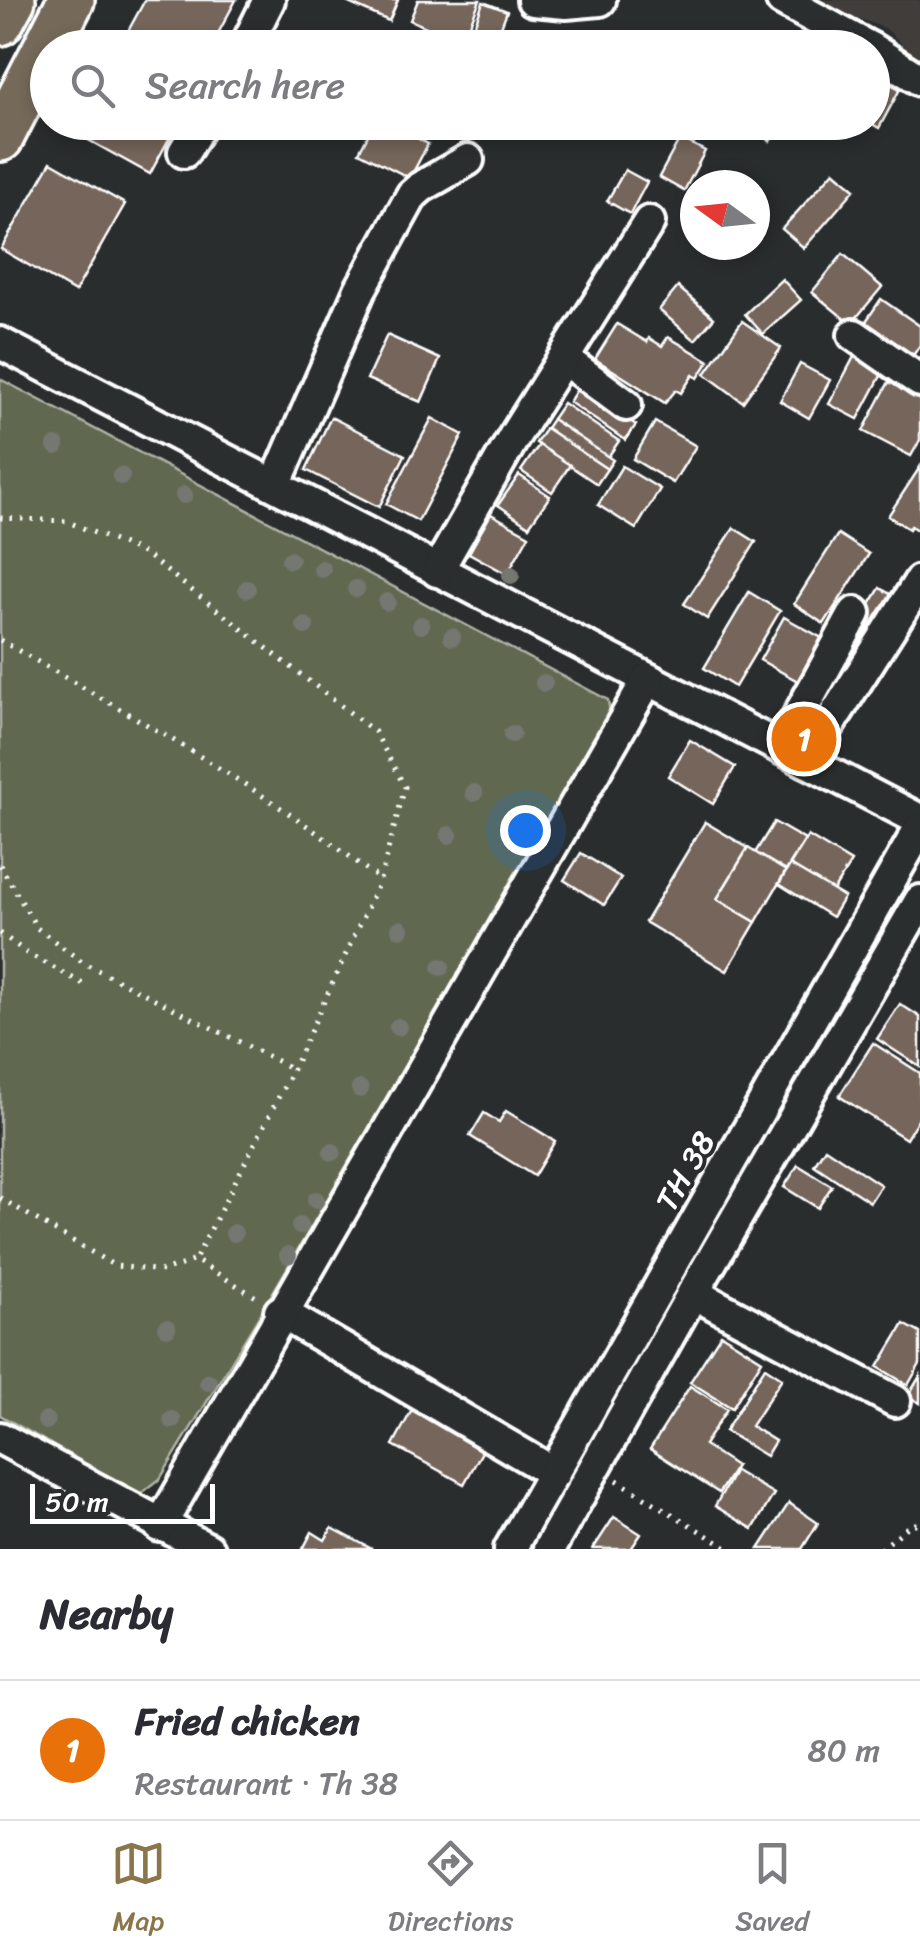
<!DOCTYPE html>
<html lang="en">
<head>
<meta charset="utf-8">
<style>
  body { margin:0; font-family:Sriracha,sans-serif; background:#f2f2f3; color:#2b2b33 }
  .compass { position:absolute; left:680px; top:170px; width:90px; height:90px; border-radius:50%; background:#fff; box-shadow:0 5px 15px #0003; rotate:285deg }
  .scale { position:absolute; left:30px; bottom:25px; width:185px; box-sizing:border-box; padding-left:10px; border:5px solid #fff; border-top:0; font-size:28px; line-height:35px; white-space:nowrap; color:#fff; -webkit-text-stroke:8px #2a2d2e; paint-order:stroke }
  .you { position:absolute; left:525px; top:830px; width:35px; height:35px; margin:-25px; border:8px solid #fff; border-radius:50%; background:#1a73e8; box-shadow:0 0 0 15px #1a73e833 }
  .badge { display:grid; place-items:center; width:65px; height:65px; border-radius:50%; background:#8a764a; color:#fff; font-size:32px; font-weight:700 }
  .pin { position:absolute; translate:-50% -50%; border:5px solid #fff; box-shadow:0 2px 10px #0006 }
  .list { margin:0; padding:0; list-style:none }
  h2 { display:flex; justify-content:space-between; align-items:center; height:130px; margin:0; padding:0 40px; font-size:42px }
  h2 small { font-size:32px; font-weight:400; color:#7c7c81 }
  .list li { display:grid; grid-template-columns:65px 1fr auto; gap:30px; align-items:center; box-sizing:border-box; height:140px; padding:0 40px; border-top:2px solid #e1e1e2 }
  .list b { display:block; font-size:38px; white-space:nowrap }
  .list p { margin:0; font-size:32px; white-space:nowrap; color:#7c7c81 }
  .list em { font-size:32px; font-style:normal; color:#7c7c81 }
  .icon { flex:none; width:55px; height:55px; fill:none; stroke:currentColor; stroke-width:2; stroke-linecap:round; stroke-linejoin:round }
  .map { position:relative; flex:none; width:920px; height:1549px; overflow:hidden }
  .search { position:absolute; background:#fff; box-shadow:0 5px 15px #0003; left:30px; right:30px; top:30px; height:110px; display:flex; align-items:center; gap:25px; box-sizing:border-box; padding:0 35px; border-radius:55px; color:#7c7c81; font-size:38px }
  .sheet { height:270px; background:#fff }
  nav { display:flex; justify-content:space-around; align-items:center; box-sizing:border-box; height:140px; border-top:2px solid #e1e1e2; background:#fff; font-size:28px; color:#7c7c81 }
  nav a { display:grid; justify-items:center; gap:5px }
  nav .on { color:#8a764a }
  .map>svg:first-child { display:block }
</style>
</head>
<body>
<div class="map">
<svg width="920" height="1549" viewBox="0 0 920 1549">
  <rect width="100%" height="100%" fill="#2a2d2e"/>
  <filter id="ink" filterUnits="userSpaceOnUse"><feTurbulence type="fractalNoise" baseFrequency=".01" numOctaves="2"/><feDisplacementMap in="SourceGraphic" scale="20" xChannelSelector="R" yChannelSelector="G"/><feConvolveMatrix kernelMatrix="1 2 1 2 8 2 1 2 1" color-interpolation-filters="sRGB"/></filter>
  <g filter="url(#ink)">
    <path fill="#403e3b" d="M 808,0 L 920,0 L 920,61 L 885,28 Z"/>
    <path fill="#60694f" stroke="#b0b4a7" stroke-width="2.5" d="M 0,379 L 608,700 L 610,713 L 261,1313 L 160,1479 L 139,1495 L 0,1415 Z"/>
    <g fill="#74655a" stroke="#fff" stroke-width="2.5">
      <path d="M 145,0 L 236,0 L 214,41 L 225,48 L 153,48 L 127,33 Z"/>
      <path d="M 342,0 L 398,0 L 389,21 Z"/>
      <path d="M 418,0 L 480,0 L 462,43 L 410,20 Z"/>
      <path d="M 483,2 L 507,11 L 493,48 L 466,48 Z"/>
      <path d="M 650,37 L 684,47 L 684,48 L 647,48 Z"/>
      <path d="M 872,75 L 900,89 L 879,128 L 869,122 L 872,122 Z"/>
      <path d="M 80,122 L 178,122 L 150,174 L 74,132 Z"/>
      <path d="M 375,122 L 387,122 L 428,144 L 410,178 L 359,152 Z"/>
      <path d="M 687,122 L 718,122 L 712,138 L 685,129 Z"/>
      <path d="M 746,122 L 785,122 L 770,141 Z"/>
      <path d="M 680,138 L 705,151 L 684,191 L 659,177 Z"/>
      <path d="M 51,162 L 125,204 L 75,292 L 1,249 Z"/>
      <path d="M 625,170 L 647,182 L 630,214 L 607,201 Z"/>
      <path d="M 834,171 L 855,189 L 804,248 L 782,229 Z"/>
      <path d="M 843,254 L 882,287 L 851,324 L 812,292 Z"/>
      <path d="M 782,279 L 801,300 L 763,334 L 745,314 Z"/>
      <path d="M 678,287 L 714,318 L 695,340 L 659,310 Z"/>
      <path d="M 881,299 L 920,326 L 920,345 L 906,366 L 858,333 Z"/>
      <path d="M 742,321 L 781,348 L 743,402 L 705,374 Z"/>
      <path d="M 617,324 L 647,342 L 649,338 L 662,346 L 668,337 L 709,361 L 698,378 L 693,375 L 681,393 L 676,390 L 665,403 L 595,359 Z"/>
      <path d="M 387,335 L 440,359 L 421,402 L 367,379 Z"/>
      <path d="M 855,355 L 884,370 L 858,419 L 829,404 Z"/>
      <path d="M 800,364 L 830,380 L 809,418 L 780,401 Z"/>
      <path d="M 889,382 L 920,398 L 920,440 L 911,456 L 863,431 Z"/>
      <path d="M 579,386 L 636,425 L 625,440 L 569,402 Z"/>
      <path d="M 563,403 L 619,441 L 608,457 L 552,419 Z"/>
      <path d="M 331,417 L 405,455 L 379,507 L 306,470 Z"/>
      <path d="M 432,418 L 463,435 L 418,521 L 386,504 Z"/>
      <path d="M 552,419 L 613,460 L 607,469 L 546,428 Z"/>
      <path d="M 655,422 L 696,446 L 673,483 L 633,459 Z"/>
      <path d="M 546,428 L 607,469 L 597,484 L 536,443 Z"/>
      <path d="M 539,445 L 570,465 L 552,492 L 521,471 Z"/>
      <path d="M 622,466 L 660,489 L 636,529 L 598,505 Z"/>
      <path d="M 920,467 L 920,527 L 918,531 L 911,526 L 909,529 L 888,516 Z"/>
      <path d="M 519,475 L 550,496 L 529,526 L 498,505 Z"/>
      <path d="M 491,514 L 529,535 L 507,574 L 469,553 Z"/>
      <path d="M 734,528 L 756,542 L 707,619 L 684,604 Z"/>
      <path d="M 838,534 L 869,554 L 824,624 L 794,604 Z"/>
      <path d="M 880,588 L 897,598 L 860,659 L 843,648 Z"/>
      <path d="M 749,592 L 780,611 L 735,687 L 704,668 Z"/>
      <path d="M 784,617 L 829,642 L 805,685 L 760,660 Z"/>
      <path d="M 843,655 L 856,663 L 832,701 L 819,693 Z"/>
      <path d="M 690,740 L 735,767 L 713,804 L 668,776 Z"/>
      <path d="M 705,822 L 748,848 L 717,899 L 756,922 L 727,971 L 645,922 Z"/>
      <path d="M 774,822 L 805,840 L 786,871 L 755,853 Z"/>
      <path d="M 808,836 L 851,862 L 833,891 L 790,865 Z"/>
      <path d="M 748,848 L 786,871 L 756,922 L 717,899 Z"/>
      <path d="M 581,853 L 621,878 L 604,905 L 564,880 Z"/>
      <path d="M 790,865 L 844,897 L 832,917 L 779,884 Z"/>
      <path d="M 900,1004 L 920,1017 L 920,1067 L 877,1039 Z"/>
      <path d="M 873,1043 L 920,1073 L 920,1116 L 906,1139 L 839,1096 Z"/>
      <path d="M 506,1111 L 555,1141 L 534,1176 L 470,1136 L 484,1113 L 499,1122 Z"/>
      <path d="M 825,1148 L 881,1185 L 870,1202 L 814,1165 Z"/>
      <path d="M 798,1165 L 832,1186 L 818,1208 L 784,1187 Z"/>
      <path d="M 904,1324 L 920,1333 L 920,1364 L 908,1385 L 878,1367 Z"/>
      <path d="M 721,1334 L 762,1360 L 732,1408 L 690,1382 Z"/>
      <path d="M 765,1367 L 782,1378 L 751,1426 L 775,1441 L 766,1456 L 725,1431 Z"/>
      <path d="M 920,1376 L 920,1403 L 908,1396 Z"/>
      <path d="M 690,1386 L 727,1409 L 704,1445 L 736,1466 L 719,1493 L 650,1449 Z"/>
      <path d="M 412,1410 L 483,1450 L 464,1484 L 393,1445 Z"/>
      <path d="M 735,1471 L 774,1494 L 753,1529 L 715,1506 Z"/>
      <path d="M 789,1503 L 818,1523 L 802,1549 L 759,1549 Z"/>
      <path d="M 614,1517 L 641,1534 L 631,1549 L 593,1549 Z"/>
      <path d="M 332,1528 L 372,1549 L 303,1549 L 312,1532 L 325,1540 Z"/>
    </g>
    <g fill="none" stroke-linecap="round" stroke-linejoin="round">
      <defs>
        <g id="minor">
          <path d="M 533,0 L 566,3 L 600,0"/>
          <path d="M 782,0 L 870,48"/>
          <path d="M 245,48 L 269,0"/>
          <path d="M 872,49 L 920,80"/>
          <path d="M 184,152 L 202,122"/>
          <path d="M 854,335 L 920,381"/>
          <path d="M 0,343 L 920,820"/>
          <path d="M 564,359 L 626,405"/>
          <path d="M 275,485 L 360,290 L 412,195 L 421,187 L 468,160"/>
          <path d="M 437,571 L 515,435 L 649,222"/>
          <path d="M 781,748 L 855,613"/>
          <path d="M 806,761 L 920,581"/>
          <path d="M 693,1293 L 895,1401"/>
          <path d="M 280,1312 L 554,1473"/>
          <path d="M 0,1438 L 208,1549"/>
          <path d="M 160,1526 L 648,679"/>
          <path d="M 510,1549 L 920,828"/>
          <path d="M 549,1549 L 693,1293 L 920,901"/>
        </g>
        <g id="highway">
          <path d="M 0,22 L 12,0"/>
          <path d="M 0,138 L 71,0"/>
        </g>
      </defs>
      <use href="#minor" stroke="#fff" stroke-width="38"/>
      <use href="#highway" stroke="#fff" stroke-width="52"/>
      <g stroke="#fff" stroke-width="5" stroke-dasharray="2.5 8" stroke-linecap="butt">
        <path d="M 0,518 L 66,521 L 145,554 L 375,732 L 405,787 L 380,880 L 293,1069 L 195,1260 L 261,1300"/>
        <path d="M 0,640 C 130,715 263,787 380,880"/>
        <path d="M 0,865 L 37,928 L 82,962 L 293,1069"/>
        <path d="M 0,933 L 27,953 L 89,987"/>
        <path d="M 0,1198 L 115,1266 L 164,1271 L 195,1260"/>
        <path d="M 617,1480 L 729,1549"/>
        <path d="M 881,1549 L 911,1524 L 920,1524"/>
      </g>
      <use href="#minor" stroke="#2a2d2e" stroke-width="30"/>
      <use href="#highway" stroke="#746a5a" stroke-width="45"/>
    </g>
    <g fill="#747771">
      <circle cx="56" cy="446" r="9"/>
      <circle cx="121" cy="476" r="9"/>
      <circle cx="184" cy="495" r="9"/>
      <circle cx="290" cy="560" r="9"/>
      <circle cx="322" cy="569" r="9"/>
      <circle cx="511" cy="575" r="9"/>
      <circle cx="247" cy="589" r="9"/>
      <circle cx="356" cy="589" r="9"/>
      <circle cx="387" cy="602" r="9"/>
      <circle cx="421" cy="625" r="9"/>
      <circle cx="305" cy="626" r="9"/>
      <circle cx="452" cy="637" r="9"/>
      <circle cx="544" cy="683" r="9"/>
      <circle cx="512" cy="734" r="9"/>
      <circle cx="474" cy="793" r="9"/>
      <circle cx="449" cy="835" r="9"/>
      <circle cx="522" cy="835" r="9"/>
      <circle cx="400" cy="929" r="9"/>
      <circle cx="441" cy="967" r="9"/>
      <circle cx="398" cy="1027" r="9"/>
      <circle cx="360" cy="1089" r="9"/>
      <circle cx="332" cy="1152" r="9"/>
      <circle cx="316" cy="1200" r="9"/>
      <circle cx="300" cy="1226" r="9"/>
      <circle cx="234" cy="1233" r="9"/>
      <circle cx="288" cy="1255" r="9"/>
      <circle cx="167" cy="1328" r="9"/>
      <circle cx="208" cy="1382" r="9"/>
      <circle cx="172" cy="1420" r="9"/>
      <circle cx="46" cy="1421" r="9"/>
    </g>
  </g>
  <g text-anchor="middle" stroke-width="8" stroke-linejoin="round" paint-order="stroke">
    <g font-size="32" fill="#fff" stroke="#2a2d2e">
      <text transform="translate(685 1171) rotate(-60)" y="11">TH 38</text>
    </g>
  </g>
</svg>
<svg class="compass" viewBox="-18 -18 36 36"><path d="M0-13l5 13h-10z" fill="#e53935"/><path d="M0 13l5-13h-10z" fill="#7c7c81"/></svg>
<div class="scale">50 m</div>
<div class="you"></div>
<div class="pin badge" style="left:804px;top:739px;background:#e8710a">1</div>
<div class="search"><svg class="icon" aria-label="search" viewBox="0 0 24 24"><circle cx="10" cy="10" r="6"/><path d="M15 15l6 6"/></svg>Search here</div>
</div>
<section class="sheet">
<h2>Nearby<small></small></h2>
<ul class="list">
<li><span class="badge" style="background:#e8710a">1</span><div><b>Fried chicken</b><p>Restaurant · Th 38</p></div><em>80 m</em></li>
</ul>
</section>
<nav>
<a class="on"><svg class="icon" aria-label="map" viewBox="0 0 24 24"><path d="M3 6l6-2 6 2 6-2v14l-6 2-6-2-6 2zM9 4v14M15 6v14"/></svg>Map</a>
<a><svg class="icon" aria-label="directions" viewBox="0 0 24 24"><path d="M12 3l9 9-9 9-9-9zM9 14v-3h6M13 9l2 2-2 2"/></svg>Directions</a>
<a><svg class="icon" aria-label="saved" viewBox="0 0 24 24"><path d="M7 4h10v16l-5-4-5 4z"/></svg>Saved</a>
</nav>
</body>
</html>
